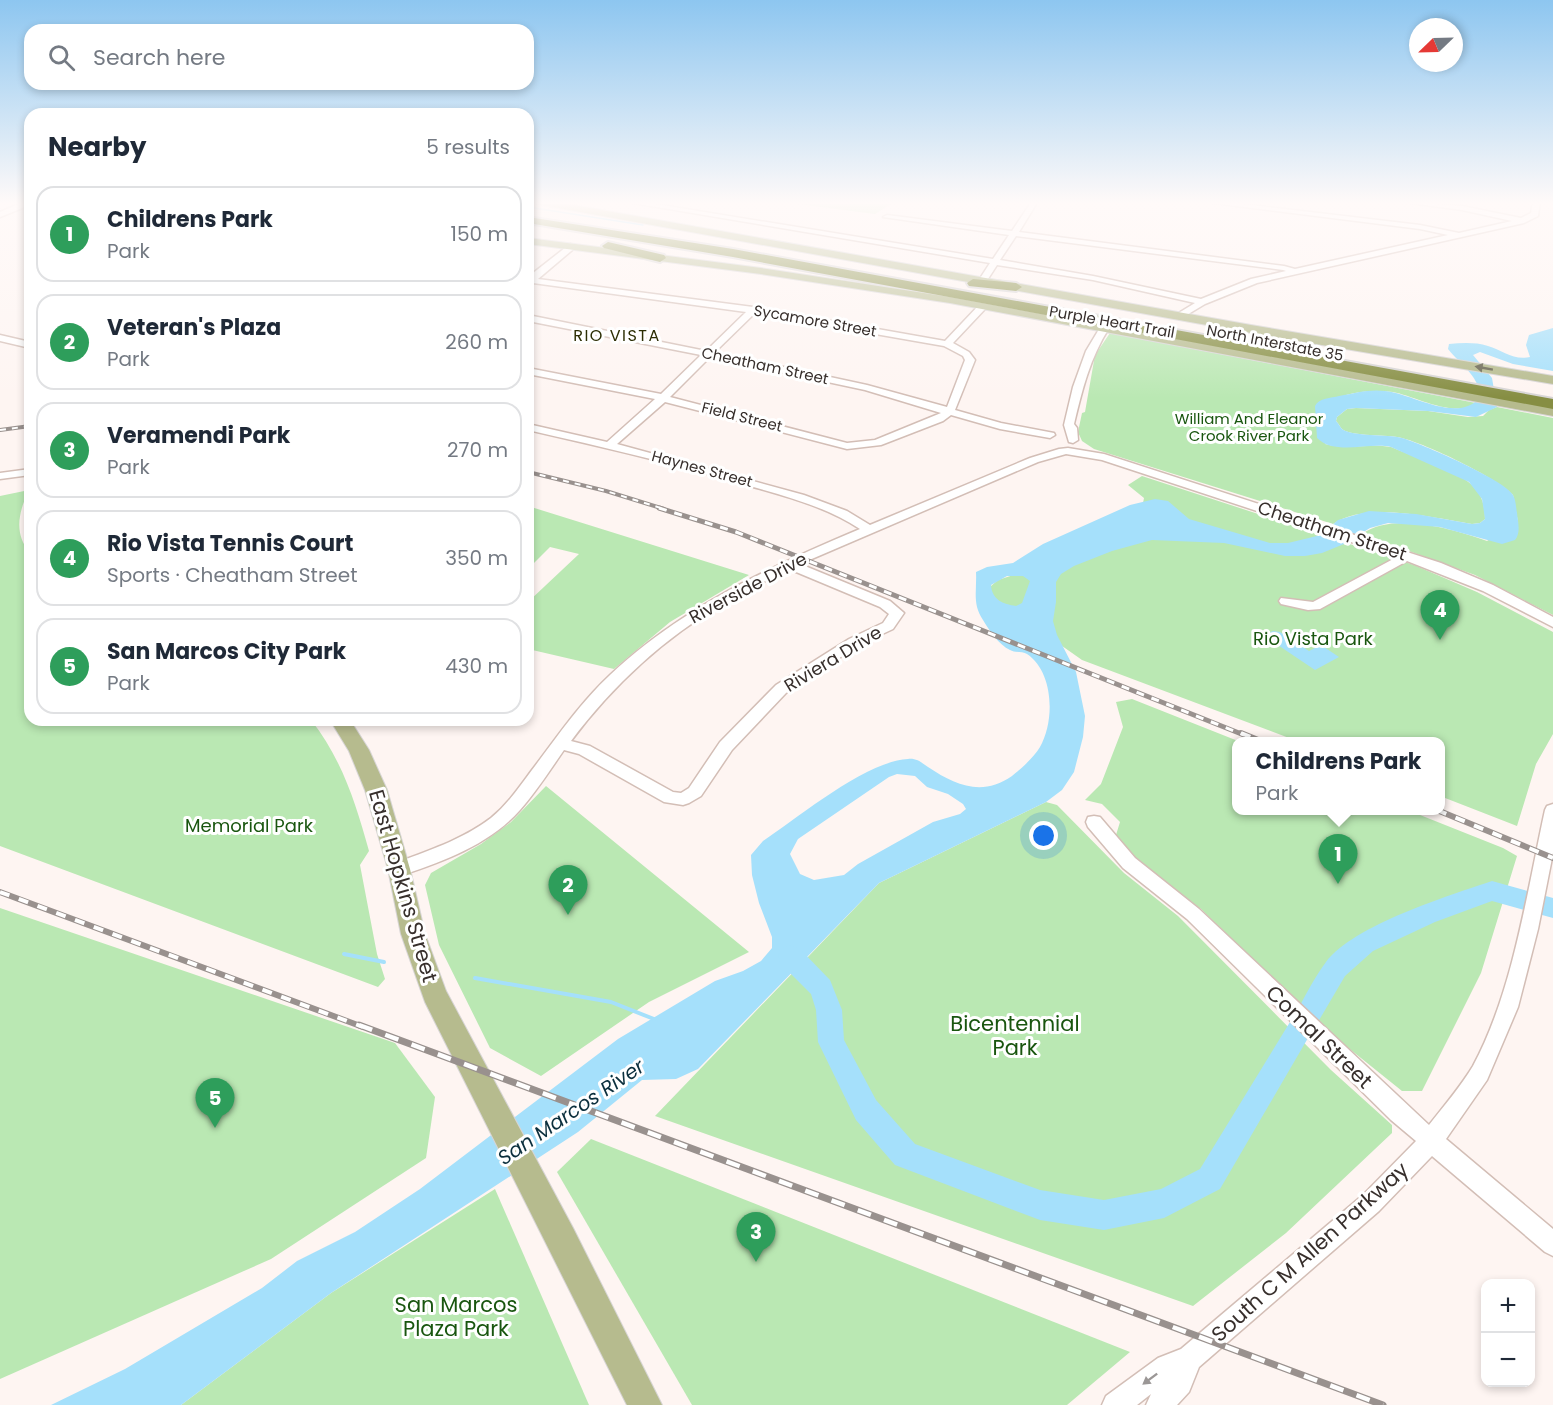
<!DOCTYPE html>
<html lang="en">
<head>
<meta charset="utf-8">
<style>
  body { margin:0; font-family:Poppins,sans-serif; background:#f2f2f3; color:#1f2937 }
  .controls { position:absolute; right:18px; bottom:18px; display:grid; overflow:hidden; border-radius:12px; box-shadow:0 3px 9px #0003 }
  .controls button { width:54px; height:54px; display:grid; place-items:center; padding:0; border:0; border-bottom:2px solid #e0e1e3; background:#fff; color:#1f2937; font:30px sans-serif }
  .compass { position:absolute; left:1409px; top:18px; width:54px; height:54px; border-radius:50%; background:#fff; box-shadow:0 3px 9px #0003; rotate:247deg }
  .you { position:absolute; left:1044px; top:836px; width:21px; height:21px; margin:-15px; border:4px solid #fff; border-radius:50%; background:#1a73e8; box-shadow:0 0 0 9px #1a73e833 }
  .badge { display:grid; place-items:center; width:39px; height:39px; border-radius:50%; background:#7e832e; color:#fff; font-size:20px; font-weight:700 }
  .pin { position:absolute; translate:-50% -50px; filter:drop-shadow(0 2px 3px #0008) }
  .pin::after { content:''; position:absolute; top:32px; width:21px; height:18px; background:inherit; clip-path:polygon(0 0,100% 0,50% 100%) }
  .popup { position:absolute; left:1232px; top:737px; width:213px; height:78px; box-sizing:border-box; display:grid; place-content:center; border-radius:12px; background:#fff; filter:drop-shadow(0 2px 4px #0005); font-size:20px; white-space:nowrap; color:#747a83 }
  .popup b { font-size:22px; color:#1f2937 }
  .popup::after { content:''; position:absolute; left:50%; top:100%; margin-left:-12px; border:12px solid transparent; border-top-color:#fff }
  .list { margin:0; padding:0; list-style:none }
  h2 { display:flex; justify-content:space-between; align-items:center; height:78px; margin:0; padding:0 24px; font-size:26px }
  h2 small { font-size:20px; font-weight:400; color:#747a83 }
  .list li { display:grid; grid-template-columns:39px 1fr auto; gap:18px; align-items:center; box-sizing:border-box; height:96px; margin:0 12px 12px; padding:0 12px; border:2px solid #e0e1e3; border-radius:18px }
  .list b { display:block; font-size:22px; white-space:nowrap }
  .list p { margin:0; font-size:20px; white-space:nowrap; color:#747a83 }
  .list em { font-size:20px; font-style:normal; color:#747a83 }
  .icon { flex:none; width:33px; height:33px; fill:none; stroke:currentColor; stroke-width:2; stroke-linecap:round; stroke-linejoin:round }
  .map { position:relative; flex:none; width:1553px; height:1405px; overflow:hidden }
  .search { position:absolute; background:#fff; box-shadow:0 3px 9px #0003; left:24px; top:24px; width:510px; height:66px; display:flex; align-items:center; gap:15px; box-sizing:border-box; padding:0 21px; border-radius:18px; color:#747a83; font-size:22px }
  .panel { position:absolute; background:#fff; box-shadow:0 3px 9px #0003; left:24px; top:108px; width:510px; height:618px; border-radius:18px }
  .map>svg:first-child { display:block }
</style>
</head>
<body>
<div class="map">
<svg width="1553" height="1405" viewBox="0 0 1553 1405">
  <rect width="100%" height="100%" fill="#fef5f2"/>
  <g fill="#bae8b3">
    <path d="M 775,201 L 896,201 L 875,214 Z"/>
    <path d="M 1110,333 L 1476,403 C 1455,419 1415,396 1393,392 C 1376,390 1361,391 1346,395 L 1325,444 C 1347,450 1369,443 1391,447 C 1412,456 1462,472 1475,488 C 1483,497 1485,509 1485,519 L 1480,523 L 1472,524 C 1434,518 1366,501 1333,524 L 1094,449 L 1082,441 L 1078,432 L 1082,413 L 1085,412 L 1095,355 Z"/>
    <path d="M 1497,407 L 1553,418 L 1553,615 L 1475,575 L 1362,534 C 1393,511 1454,529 1487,541 L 1518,522 L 1513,495 C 1496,477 1426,444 1402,438 C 1387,434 1352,437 1342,429 C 1340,427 1339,424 1336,421 L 1337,417 L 1347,409 L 1356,408 L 1428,411 L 1468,417 L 1483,416 L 1489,410 Z"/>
    <path d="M 1142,476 L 1414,565 L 1477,592 L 1553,632 L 1553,734 L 1536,764 L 1517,826 L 1440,796 L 1440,742 L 1297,741 L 1082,660 L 997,600 L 991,593 L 991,586 L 998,580 L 1137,534 L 1144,498 L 1128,485 Z"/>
    <path d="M 29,490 C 19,511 13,533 30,553 L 30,720 L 311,720 C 342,759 356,804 369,851 L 360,865 L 377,954 L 385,979 L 378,987 L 0,846 L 0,496 Z"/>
    <path d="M 528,506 L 749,575 L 670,622 L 614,669 L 528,649 L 528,602 L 579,554 L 550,547 L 528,569 Z"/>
    <path d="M 1132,699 L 1238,741 L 1236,810 L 1410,811 L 1503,848 L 1517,856 L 1481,973 L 1422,1091 L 1402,1091 L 1326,1030 L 1201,909 L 1135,859 L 1116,835 L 1120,822 L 1102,804 L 1085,800 L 1101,784 L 1123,727 L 1116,702 Z"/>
    <path d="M 546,786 L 749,952 L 649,1002 L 541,1076 L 490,1048 L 439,945 L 425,885 L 431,873 L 481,844 L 511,822 Z"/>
    <path d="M 1046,802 L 1057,805 L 1124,873 L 1178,916 L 1331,1070 L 1392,1125 L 1392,1133 L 1286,1233 L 1193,1306 L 655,1116 L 879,883 Z"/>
    <path d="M 0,908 L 395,1043 L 435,1097 L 426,1158 L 271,1259 L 0,1379 Z"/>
    <path d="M 591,1139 L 1130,1352 L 1067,1405 L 692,1405 L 557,1172 Z"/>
    <path d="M 495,1189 L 589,1405 L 181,1405 L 331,1293 Z"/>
  </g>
  <g fill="#a5e0fb" fill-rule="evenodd">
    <path d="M 1553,328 L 1553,371 L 1513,364 L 1480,352 L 1473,355 L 1492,378 L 1497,407 L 1476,417 L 1428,411 L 1356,408 L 1347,409 L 1337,417 L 1336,421 C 1339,424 1340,427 1342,429 C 1353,437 1387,434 1402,438 C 1420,443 1505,480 1513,495 C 1516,500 1516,508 1517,513 C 1518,522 1521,533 1515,540 L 1502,544 L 1440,527 L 1388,523 L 1370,528 L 1344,544 L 1322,553 L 1305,556 L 1285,556 L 1224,543 L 1152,540 L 1112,551 L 1074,566 L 1061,574 L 1056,582 L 1056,602 L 1053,621 L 1057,635 L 1076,672 L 1085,716 L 1083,737 L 1074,772 L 1062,790 L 1046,802 L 879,883 L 698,1069 L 676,1079 L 642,1080 L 578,1132 L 331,1293 L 181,1405 L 51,1405 L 125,1369 L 262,1288 L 297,1261 L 355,1232 L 420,1189 L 618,1039 L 715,981 L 743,971 L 761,961 L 772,948 L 772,937 L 759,903 L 752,875 L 751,855 L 763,841 C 799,817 866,761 908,759 C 917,758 922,763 928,767 C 955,785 982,797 1012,776 C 1021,769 1034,757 1040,747 C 1055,721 1054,672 1027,654 C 1023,651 1015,653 1010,650 C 999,645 989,630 983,620 C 972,604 977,590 976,572 L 987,567 L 1013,563 L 1043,544 L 1130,505 L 1155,499 L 1168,501 L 1189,519 L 1270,543 L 1288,543 L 1321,535 L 1338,520 L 1369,511 L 1416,514 L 1472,524 L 1480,523 L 1485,519 L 1482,499 L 1469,482 L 1391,447 C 1369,442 1335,456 1317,438 L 1315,406 C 1319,398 1331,398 1339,396 C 1356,393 1369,389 1385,391 C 1414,394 1459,425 1481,396 C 1477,374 1461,365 1448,349 L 1449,344 C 1462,343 1475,342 1488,346 C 1502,350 1514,361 1530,357 L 1526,345 L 1529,335 ZM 1007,576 L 1023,576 L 1030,581 L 1022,603 L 1016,606 C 1003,604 992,600 991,585 ZM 897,774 L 915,776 L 927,787 L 948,794 L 963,804 L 966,809 L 960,814 L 933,822 L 858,864 L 844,875 L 814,880 L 800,874 L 790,854 L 798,839 L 889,777 Z"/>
    <path d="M 1273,631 L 1280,632 L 1309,651 L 1321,645 L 1339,657 L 1315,670 L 1263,635 Z"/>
  </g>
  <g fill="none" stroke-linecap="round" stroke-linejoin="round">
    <path stroke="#a5e0fb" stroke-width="1.5" d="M 528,207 L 643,225"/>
    <g stroke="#a5e0fb" stroke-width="4">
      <path d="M 344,954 L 384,962"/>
      <path d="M 475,978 L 611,1002 L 654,1019"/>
    </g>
    <path fill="#a5e0fb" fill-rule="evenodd" d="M 1492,881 L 1553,898 L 1553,918 L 1492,901 L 1435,922 L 1373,951 L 1345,976 L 1318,1022 L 1310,1025 L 1312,1030 L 1308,1038 L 1220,1189 L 1164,1218 L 1104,1230 L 1040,1220 L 895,1165 L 856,1120 L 818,1042 L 816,1010 L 811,994 L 781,964 L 778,956 L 781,948 L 790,945 L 799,948 L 830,980 L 842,1010 L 844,1040 L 876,1100 L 915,1144 L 1040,1190 L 1104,1200 L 1161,1189 L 1200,1169 L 1290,1022 L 1298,1018 L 1296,1014 C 1304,997 1315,977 1326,962 C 1354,925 1448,896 1492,881 Z"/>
    <defs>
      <g id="minor">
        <path d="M 26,201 L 30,201 L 30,205 L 0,217 L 0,212 Z"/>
        <path d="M 621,201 L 637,201 L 993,259 L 1009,235 L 883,217 L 887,215 L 1012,231 L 1032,201 L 1038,201 L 1019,232 L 1284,266 L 1295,269 L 1448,235 L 1420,229 L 1197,201 L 1217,201 L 1420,225 L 1459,233 L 1512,221 L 1462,210 L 1395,201 L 1462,206 L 1521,218 L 1531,213 L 1533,201 L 1540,201 L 1538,216 L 1524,223 L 1257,283 L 1205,304 L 1180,319 L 1176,316 L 1177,314 L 1195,303 L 1093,280 L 997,265 L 986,282 L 983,283 L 979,280 L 990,263 ZM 1016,236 L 1283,270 L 1286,271 L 1251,279 L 1201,299 L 1093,276 L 1000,260 Z"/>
        <path d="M 570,244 L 577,246 L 538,279 L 753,307 L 945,341 L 980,304 L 986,304 L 986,308 L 953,343 L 969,352 L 975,360 L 955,410 L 1001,423 L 1054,433 L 1055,435 L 1050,438 L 1000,429 L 951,415 L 943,421 L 881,445 L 847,449 L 665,402 L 617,444 L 804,495 L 847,511 L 870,525 L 1030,458 L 1059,449 L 1068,448 L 1104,454 L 1441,563 L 1493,585 L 1553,617 L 1553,627 L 1483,591 L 1407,561 L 1320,609 L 1308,610 L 1281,604 L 1279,601 L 1281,598 L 1313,602 L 1397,557 L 1102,460 L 1066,454 L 1038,462 L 800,564 L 890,601 L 904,613 L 893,629 L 859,645 L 786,693 L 732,750 L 701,796 L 689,803 L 683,805 L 664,802 L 579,754 L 564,750 C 550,770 536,792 520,810 C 489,845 442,862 399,876 L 393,874 L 390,869 L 393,864 C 427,851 462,840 491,818 C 508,804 520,786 532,770 C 557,737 580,703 610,675 C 682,607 770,567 860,529 C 827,507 788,497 750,486 C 677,464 602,447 528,430 L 528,424 L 607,442 L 655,399 L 528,374 L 528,368 L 661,394 L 701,355 L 528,321 L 528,315 L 706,351 L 746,312 L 533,283 L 528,286 L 528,277 ZM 755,313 L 944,346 L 963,356 L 965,360 L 947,407 L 867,385 L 715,352 ZM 710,357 L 865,390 L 941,413 L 875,440 L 847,443 L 670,397 ZM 789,569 L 880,607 L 889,614 L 883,623 L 849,639 L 776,685 L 720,742 L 689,788 L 681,793 L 673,792 L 590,746 L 571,741 C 613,685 664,638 724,603 C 745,590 768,580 789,569 Z"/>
        <path d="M 1101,326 L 1109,328 C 1090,358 1082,390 1074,424 L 1077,428 L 1078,440 L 1073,443 L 1069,442 L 1064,425 L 1073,387 L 1086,351 Z"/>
        <path d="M 0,335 L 30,342 L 30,348 L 0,341 Z"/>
        <path d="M 30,469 L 30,475 L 0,479 L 0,473 Z"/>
        <path d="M 1553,804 L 1553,853 L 1538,929 L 1518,1007 L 1487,1080 L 1446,1139 L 1553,1229 L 1553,1256 L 1545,1252 L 1432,1156 L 1379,1211 L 1199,1367 L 1189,1392 L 1177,1405 L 1146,1405 L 1151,1394 L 1137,1405 L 1102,1405 L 1106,1396 L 1158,1358 L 1181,1349 L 1363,1195 L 1416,1141 L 1391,1120 L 1187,919 L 1123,868 L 1088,827 L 1086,822 L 1088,817 L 1094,816 L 1100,817 L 1135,858 L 1199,909 L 1429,1125 C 1444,1106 1461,1086 1473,1066 C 1513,992 1527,892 1545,810 L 1547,806 Z"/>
      </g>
      <g id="major">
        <path d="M 531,201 L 551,201 L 1251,325 L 1553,376 L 1553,384 L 1251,333 L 536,204 Z"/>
        <path d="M 528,238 L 761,268 L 950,297 L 1553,408 L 1553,416 L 950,303 L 761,274 L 528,244 Z"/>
        <path d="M 330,720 L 350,720 L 369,750 L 387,790 L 410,869 L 425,934 L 446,991 L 573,1228 L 662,1405 L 627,1405 L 425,1002 L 401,934 L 388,869 L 365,790 L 349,751 Z"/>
      </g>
      <g id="highway">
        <path d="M 528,217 L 733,249 L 1553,399 L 1553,409 L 733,257 L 528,223 Z"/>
        <path d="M 608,242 L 664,255 L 666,258 L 660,262 L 604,248 L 602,246 Z"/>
        <path d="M 973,279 L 1016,283 L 1022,287 L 1016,291 L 969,286 L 967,283 Z"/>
      </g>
    </defs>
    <use href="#minor" stroke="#d3beb6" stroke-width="3"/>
    <use href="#major" stroke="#d7d5d5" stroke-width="2"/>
    <use href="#highway" stroke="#d7d5d5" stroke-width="4"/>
    <use href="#minor" fill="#fff" fill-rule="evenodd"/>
    <use href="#major" fill="#b6bb8e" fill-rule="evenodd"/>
    <use href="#highway" fill="#868e43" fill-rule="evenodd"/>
    <defs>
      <g id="rail-far3">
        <path d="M 0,430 L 30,426"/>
        <path d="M 528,472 L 606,491 L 664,509"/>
      </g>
      <path id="rail-far2" d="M 659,508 L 736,532 L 1244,735"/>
      <g id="rail-far1">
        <path d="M 1241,733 L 1263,742"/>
        <path d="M 1437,810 L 1553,858"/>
        <path d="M 0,892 L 363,1027"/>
      </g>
      <path id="rail" d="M 359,1025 L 1383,1405"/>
    </defs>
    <use href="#rail-far3" stroke="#99918e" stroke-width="4"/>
    <use href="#rail-far2" stroke="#99918e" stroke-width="5"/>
    <use href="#rail-far1" stroke="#99918e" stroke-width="6"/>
    <use href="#rail" stroke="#99918e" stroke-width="7"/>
    <use href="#rail-far3" stroke="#fff" stroke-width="2" stroke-dasharray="6" stroke-linecap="butt"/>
    <use href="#rail-far2" stroke="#fff" stroke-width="3" stroke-dasharray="8" stroke-linecap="butt"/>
    <use href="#rail-far1" stroke="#fff" stroke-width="4" stroke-dasharray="10" stroke-linecap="butt"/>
    <use href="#rail" stroke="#fff" stroke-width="4.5" stroke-dasharray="14" stroke-linecap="butt"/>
  </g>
  <defs><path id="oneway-solid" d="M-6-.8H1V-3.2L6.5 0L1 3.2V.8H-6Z" transform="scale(1.5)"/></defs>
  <use fill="#6a6753" href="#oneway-solid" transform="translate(1484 368) rotate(-170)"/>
  <use fill="#9b9796" href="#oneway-solid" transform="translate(1150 1379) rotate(143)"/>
  <linearGradient id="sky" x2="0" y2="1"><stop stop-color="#8dc6f0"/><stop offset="0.51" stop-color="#fffaf9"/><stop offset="1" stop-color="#fffaf9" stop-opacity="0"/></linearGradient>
  <rect width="1553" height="398" fill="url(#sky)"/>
  <g text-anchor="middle" stroke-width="6" stroke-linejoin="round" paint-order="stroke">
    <g font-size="15" fill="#372f2c" stroke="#fff">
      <text transform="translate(815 321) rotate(10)" y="5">Sycamore Street</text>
      <text transform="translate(1112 322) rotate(10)" y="5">Purple Heart Trail</text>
      <text transform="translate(1275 343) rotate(11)" y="5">North Interstate 35</text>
      <text transform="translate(765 366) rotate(12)" y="5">Cheatham Street</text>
      <text transform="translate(742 417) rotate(14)" y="5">Field Street</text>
      <text transform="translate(702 469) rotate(15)" y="5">Haynes Street</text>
    </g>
    <g font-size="15" fill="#19560f" stroke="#fff">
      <text x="1249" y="424">William And Eleanor<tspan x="1249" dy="17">Crook River Park</tspan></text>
    </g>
    <g font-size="16" letter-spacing="1.5" fill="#2c2e04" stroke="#fff">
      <text x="617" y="341">RIO VISTA</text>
    </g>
    <g font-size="18" fill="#372f2c" stroke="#fff">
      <text transform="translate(1332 531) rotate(18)" y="6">Cheatham Street</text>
      <text transform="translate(748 588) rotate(-28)" y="6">Riverside Drive</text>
      <text transform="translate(833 659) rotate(-31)" y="6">Riviera Drive</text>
    </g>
    <g font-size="18" fill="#19560f" stroke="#fff">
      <text x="1313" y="645">Rio Vista Park</text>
      <text x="249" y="832">Memorial Park</text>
    </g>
    <g font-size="20" font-style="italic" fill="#0b2f3d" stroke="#fff">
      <text transform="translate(571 1112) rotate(-34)" y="7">San Marcos River</text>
    </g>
    <g font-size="21" fill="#372f2c" stroke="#fff">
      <text transform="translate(403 886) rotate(74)" y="7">East Hopkins Street</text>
      <text transform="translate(1319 1037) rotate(44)" y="7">Comal Street</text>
      <text transform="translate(1310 1252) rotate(-42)" y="7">South C M Allen Parkway</text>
    </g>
    <g font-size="21" fill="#19560f" stroke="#fff">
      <text x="1015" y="1031">Bicentennial<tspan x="1015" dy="24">Park</tspan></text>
      <text x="456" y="1312">San Marcos<tspan x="456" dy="24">Plaza Park</tspan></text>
    </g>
  </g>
</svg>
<div class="controls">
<button>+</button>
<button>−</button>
</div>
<svg class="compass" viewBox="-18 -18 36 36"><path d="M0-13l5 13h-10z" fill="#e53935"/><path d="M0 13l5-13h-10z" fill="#747a83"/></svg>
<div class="you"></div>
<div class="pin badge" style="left:1338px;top:884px;background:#2e9e5b">1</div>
<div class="popup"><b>Childrens Park</b>Park</div>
<div class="pin badge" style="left:568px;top:915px;background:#2e9e5b">2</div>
<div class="pin badge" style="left:756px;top:1262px;background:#2e9e5b">3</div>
<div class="pin badge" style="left:1440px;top:640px;background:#2e9e5b">4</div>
<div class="pin badge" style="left:215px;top:1128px;background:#2e9e5b">5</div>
<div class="search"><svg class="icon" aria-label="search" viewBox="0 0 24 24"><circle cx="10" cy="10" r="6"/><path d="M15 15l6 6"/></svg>Search here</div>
<section class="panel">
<h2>Nearby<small>5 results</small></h2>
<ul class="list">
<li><span class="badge" style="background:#2e9e5b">1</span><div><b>Childrens Park</b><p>Park</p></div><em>150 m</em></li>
<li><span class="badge" style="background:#2e9e5b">2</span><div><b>Veteran's Plaza</b><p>Park</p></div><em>260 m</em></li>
<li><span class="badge" style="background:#2e9e5b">3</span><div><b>Veramendi Park</b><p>Park</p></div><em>270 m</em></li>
<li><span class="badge" style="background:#2e9e5b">4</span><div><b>Rio Vista Tennis Court</b><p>Sports · Cheatham Street</p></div><em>350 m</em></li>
<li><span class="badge" style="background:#2e9e5b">5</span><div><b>San Marcos City Park</b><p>Park</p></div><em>430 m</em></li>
</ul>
</section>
</div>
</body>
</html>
